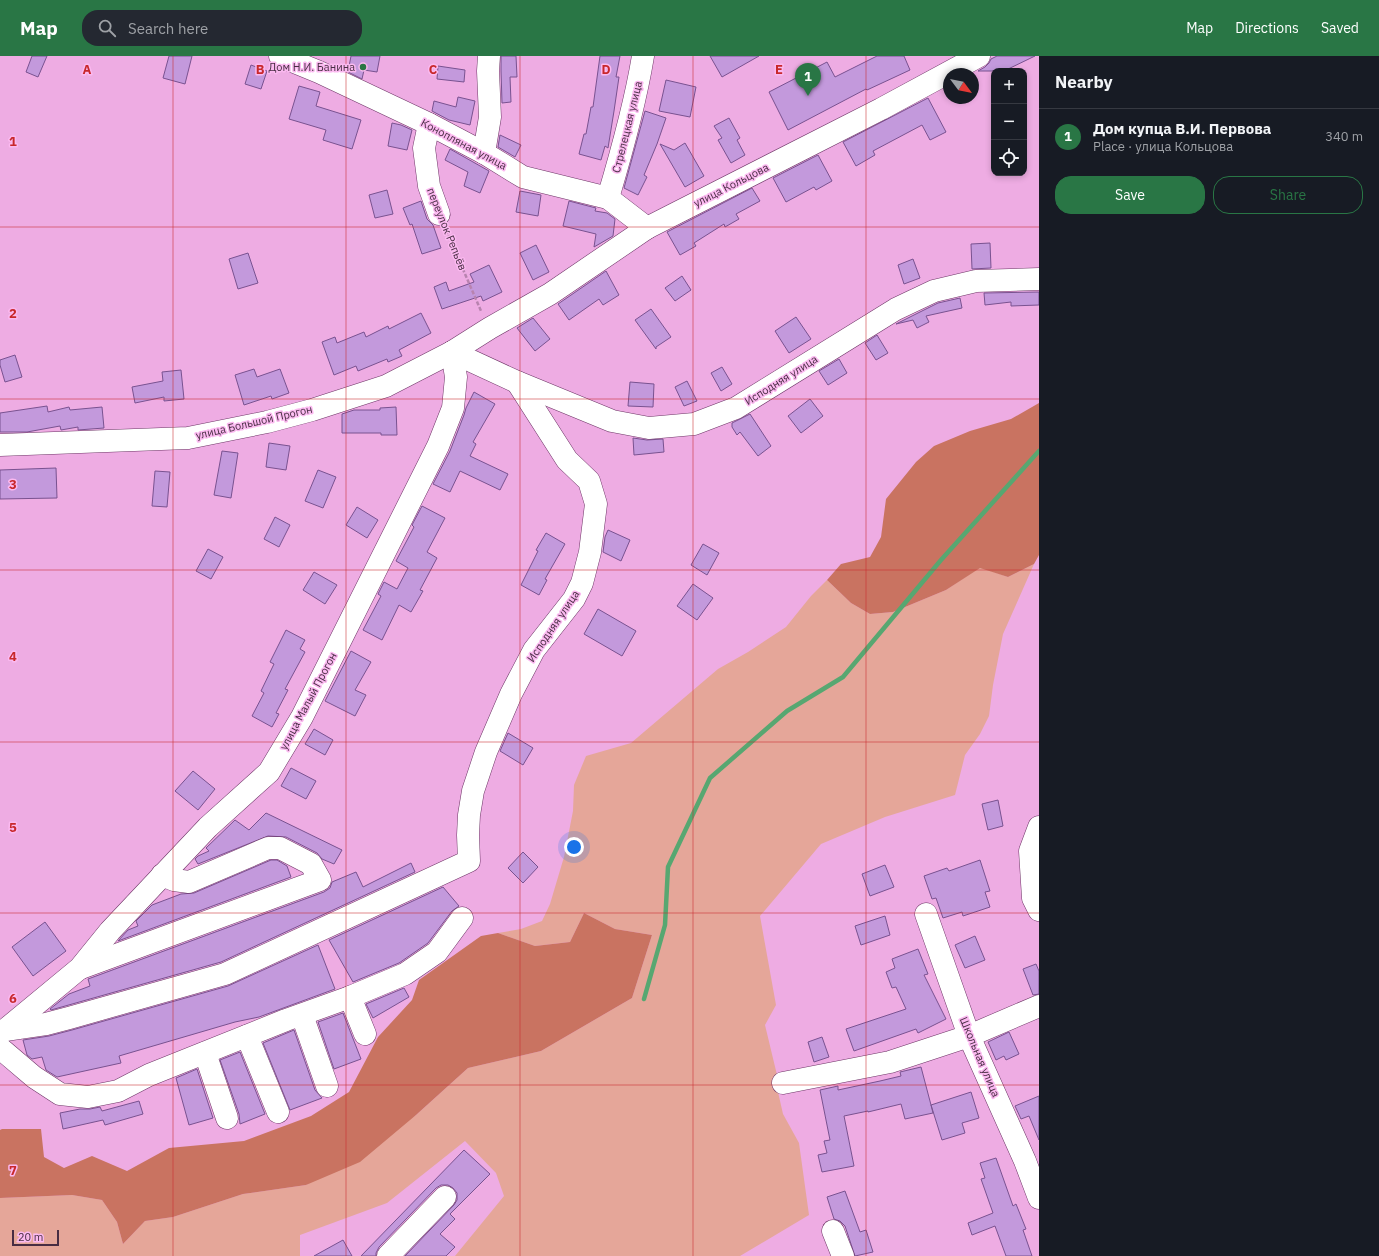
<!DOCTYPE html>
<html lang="en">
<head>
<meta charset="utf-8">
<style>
  body { margin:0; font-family:"IBM Plex Sans",sans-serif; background:#242831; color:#f1f3f6 }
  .controls { position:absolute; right:12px; top:12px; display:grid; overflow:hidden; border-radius:8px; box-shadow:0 2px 6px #0003 }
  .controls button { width:36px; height:36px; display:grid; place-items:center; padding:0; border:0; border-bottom:1px solid #363941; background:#171b24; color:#f1f3f6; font:20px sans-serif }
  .compass { position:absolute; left:943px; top:12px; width:36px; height:36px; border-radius:50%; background:#171b24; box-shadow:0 2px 6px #0003; rotate:122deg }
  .scale { position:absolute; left:12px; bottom:10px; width:47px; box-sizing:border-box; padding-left:4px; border:2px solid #482d43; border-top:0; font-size:11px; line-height:14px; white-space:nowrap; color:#482d43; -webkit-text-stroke:3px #fbb9f0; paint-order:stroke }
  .you { position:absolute; left:574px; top:791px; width:14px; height:14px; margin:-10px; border:3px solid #fff; border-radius:50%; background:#1a73e8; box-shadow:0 0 0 6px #1a73e833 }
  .badge { display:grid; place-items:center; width:26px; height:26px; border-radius:50%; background:#297645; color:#fff; font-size:13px; font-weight:700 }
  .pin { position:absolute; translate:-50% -33px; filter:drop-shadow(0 1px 2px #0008) }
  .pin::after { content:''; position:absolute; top:21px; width:14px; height:12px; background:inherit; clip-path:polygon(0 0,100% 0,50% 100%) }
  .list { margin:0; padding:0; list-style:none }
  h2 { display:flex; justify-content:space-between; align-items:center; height:52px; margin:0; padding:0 16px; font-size:17px }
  h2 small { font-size:13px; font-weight:400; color:#9ea1a6 }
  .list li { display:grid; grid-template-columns:26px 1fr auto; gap:12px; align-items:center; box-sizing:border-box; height:56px; padding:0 16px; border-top:1px solid #363941 }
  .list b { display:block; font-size:15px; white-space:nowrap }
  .list p { margin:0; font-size:13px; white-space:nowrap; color:#9ea1a6 }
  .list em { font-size:13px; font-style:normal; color:#9ea1a6 }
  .actions { display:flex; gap:8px; padding:12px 16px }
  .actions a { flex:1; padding:9px 0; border:1px solid #297645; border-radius:16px; text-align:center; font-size:14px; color:#297645 }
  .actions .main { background:#297645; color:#fff }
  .icon { flex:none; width:22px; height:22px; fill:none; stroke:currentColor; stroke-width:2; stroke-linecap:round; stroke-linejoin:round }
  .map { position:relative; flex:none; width:1039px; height:1200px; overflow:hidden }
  header { display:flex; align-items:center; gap:24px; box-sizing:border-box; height:56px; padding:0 20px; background:#297645; color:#fff }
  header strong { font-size:19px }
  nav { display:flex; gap:22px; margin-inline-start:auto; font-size:14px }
  .search { width:280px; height:36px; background:#242831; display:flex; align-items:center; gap:10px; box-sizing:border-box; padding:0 14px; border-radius:16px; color:#9ea1a6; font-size:15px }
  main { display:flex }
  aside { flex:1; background:#171b24 }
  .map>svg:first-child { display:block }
</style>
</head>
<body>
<header>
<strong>Map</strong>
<div class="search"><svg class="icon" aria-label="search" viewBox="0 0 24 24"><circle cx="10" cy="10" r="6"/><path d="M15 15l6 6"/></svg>Search here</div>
<nav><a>Map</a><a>Directions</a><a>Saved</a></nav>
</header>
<main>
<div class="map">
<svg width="1039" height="1200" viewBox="0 0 1039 1200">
  <rect width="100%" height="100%" fill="#eeace3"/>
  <path fill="#e5a699" d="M 1034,508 L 1003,578 L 993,629 L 989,660 L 980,678 L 965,699 L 955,739 L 885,761 L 821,788 L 760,860 L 776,949 L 765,969 L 777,1019 L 778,1036 L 783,1058 L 799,1087 L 809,1159 L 740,1200 L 455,1200 L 504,1140 L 496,1117 L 465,1085 L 387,1147 L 300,1179 L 300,1200 L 0,1200 L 0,1142 L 72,1139 L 102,1144 L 117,1166 L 123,1188 L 145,1165 L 173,1161 L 243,1138 L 306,1129 L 416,1059 L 468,1012 L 541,995 L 632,942 L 652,879 L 615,873 L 584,857 L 570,886 L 535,890 L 498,877 L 521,873 L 542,865 L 550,848 L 564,801 L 573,755 L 574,729 L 586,700 L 631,687 L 718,613 L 748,596 L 786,571 L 811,540 L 827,524 L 851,547 L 870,558 L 893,556 L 946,534 L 980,511 L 1008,521 Z"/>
  <g fill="#c97361">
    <path d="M 1039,347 L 1039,499 L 1034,508 L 1008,521 L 980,512 L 946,534 L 893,556 L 870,558 L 851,547 L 827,524 L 841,508 L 870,501 L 881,481 L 886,443 L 916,406 L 934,390 L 970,375 L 1011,363 Z"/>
    <path d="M 584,857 L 615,873 L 652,879 L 632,942 L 541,995 L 468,1012 L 416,1059 L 360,1106 L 306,1129 L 243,1138 L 173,1161 L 145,1165 L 123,1188 L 117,1166 L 102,1144 L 72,1139 L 0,1142 L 0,1074 L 2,1073 L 41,1073 L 44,1101 L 64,1112 L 92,1100 L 127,1115 L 169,1092 L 244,1085 L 311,1060 L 349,1036 L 378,981 L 412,944 L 419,924 L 481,880 L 498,877 L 535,890 L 570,886 Z"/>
  </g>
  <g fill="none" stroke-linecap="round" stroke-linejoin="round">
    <path stroke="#57a771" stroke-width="4.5" d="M 644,943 L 665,869 L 668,811 L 710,722 L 787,655 L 843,621 L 941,504 L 1039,395"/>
  </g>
  <g fill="#c399dc" stroke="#795290">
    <path d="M 32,0 L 47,0 L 38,21 L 26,16 Z"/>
    <path d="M 169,0 L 192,0 L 185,28 L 163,22 Z"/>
    <path d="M 351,0 L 380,0 L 377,16 L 364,14 L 362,23 L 348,16 Z"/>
    <path d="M 501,0 L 516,0 L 517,21 L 510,21 L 511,46 L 502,47 L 501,15 Z"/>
    <path d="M 600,0 L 620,0 L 616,21 L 619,21 L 614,55 L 608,92 L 605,90 L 601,104 L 579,98 L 584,78 L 586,78 L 591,51 L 593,51 Z"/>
    <path d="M 710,0 L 759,0 L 722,21 Z"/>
    <path d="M 877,0 L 904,0 L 910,14 L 867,34 L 866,33 L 788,74 L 769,36 L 827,6 L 835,21 Z"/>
    <path d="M 997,0 L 1035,0 L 1004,15 L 978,15 L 985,11 L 989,7 L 991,3 Z"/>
    <path d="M 251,9 L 267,15 L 261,33 L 245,28 Z"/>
    <path d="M 438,10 L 465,14 L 464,26 L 437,23 Z"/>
    <path d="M 666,24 L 696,31 L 690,61 L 659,55 Z"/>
    <path d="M 299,30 L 320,36 L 316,50 L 361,64 L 352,93 L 323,84 L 326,74 L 289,63 Z"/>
    <path d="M 458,41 L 475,45 L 470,69 L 449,64 L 432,55 L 434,45 L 456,51 Z"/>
    <path d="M 928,42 L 946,76 L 930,84 L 922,69 L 873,95 L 875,99 L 856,110 L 843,86 Z"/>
    <path d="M 645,55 L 666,62 L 657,88 L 644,119 L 647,121 L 638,139 L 624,132 Z"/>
    <path d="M 729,62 L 740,82 L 737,84 L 745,99 L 731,107 L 718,84 L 722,82 L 714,70 Z"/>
    <path d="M 392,67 L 401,69 L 412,74 L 407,94 L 388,90 Z"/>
    <path d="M 500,79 L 521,89 L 515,101 L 498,91 Z"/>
    <path d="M 685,87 L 704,120 L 685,131 L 660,88 L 674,94 Z"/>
    <path d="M 450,93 L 489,115 L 480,137 L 464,130 L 468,116 L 445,104 Z"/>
    <path d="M 818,99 L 832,125 L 816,134 L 814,131 L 786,146 L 773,122 Z"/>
    <path d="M 752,132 L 760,145 L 736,158 L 739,163 L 725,171 L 724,168 L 694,187 L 696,190 L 680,199 L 667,176 Z"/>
    <path d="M 387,134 L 393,158 L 375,162 L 369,139 Z"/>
    <path d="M 520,135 L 541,139 L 538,160 L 516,156 Z"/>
    <path d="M 421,145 L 427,163 L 433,169 L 441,192 L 422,198 L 412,168 L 410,169 L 403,152 Z"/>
    <path d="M 569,145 L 596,152 L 595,155 L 607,157 L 615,163 L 613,180 L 594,191 L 596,178 L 563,170 Z"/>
    <path d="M 990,187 L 991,212 L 972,213 L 971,188 Z"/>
    <path d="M 536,189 L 549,216 L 533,224 L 520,197 Z"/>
    <path d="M 248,197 L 258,227 L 238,233 L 229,203 Z"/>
    <path d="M 913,203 L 920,222 L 904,228 L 898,209 Z"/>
    <path d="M 489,209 L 502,236 L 483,245 L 481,240 L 442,253 L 434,231 L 446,226 L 449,235 L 474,226 L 470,218 Z"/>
    <path d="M 606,215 L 619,239 L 603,249 L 599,243 L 569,264 L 558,248 Z"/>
    <path d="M 682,220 L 691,234 L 675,245 L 665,232 Z"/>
    <path d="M 1039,236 L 1039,249 L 1011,250 L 1011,246 L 985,249 L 984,237 Z"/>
    <path d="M 960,242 L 962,252 L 926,260 L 929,266 L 917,272 L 913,264 L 896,268 L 938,247 Z"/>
    <path d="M 651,253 L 671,281 L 656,291 L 656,293 L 635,264 Z"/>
    <path d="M 421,257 L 431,277 L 399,294 L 402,300 L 388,306 L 387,303 L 358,315 L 356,310 L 334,319 L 322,286 L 335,281 L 337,287 L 364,276 L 366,281 L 388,270 L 389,273 Z"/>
    <path d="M 796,261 L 811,283 L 789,297 L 775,275 Z"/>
    <path d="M 533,262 L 550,283 L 535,295 L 517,272 Z"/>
    <path d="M 877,279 L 888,297 L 876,304 L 865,287 Z"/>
    <path d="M 15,299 L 22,321 L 5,326 L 0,309 L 0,304 Z"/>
    <path d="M 839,303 L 847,317 L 828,329 L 819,315 Z"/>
    <path d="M 722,311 L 732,328 L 721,335 L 711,317 Z"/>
    <path d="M 254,313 L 257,321 L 280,313 L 289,337 L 272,343 L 271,340 L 244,349 L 235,319 Z"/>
    <path d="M 181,314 L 184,343 L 164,345 L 164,341 L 135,347 L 132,331 L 163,325 L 162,316 Z"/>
    <path d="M 687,325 L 697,345 L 684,350 L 675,331 Z"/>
    <path d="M 630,326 L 654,328 L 653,351 L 628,350 Z"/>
    <path d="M 474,336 L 495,348 L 473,386 L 476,388 L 470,400 L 508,418 L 500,434 L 460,415 L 450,436 L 433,428 L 450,395 L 464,359 L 466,352 Z"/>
    <path d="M 810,343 L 823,360 L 801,377 L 788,360 Z"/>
    <path d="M 47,350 L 48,356 L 69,351 L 70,354 L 102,351 L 104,372 L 78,374 L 78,371 L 61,374 L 60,370 L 27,376 L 0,376 L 0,357 Z"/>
    <path d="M 396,351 L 397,379 L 381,379 L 381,377 L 342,377 L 342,358 L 354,354 L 380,354 L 380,352 Z"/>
    <path d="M 750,358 L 771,390 L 758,400 L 740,376 L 737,379 L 732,371 L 732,367 Z"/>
    <path d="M 633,382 L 647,384 L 663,383 L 664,396 L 634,399 Z"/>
    <path d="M 269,387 L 290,390 L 286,414 L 266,411 Z"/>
    <path d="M 222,395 L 238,397 L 231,442 L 214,439 Z"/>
    <path d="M 56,412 L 57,442 L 0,443 L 0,414 Z"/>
    <path d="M 318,414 L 336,421 L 323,452 L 305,445 Z"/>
    <path d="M 155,415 L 170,416 L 167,451 L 152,450 Z"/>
    <path d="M 422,450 L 445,462 L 427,496 L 437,502 L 420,534 L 423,535 L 411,556 L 399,549 L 382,584 L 363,574 L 381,540 L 378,538 L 384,526 L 397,533 L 408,512 L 396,505 L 414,471 L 412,469 Z"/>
    <path d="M 357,451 L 378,464 L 367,482 L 346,469 Z"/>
    <path d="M 275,461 L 290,469 L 279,491 L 264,483 Z"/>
    <path d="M 608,474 L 630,484 L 621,505 L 603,496 L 605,481 Z"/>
    <path d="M 546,477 L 565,488 L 545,523 L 547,524 L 539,539 L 521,529 L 538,495 L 536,494 Z"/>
    <path d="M 703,488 L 719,497 L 707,519 L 691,509 Z"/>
    <path d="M 208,493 L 223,501 L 211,523 L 196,515 Z"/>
    <path d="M 314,516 L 337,529 L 325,548 L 303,534 Z"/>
    <path d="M 693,528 L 713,542 L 697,564 L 677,550 Z"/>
    <path d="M 598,553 L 636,575 L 622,600 L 584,578 Z"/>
    <path d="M 286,574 L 305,584 L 300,593 L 305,596 L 285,633 L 288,634 L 276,657 L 279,658 L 272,671 L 252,660 L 264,637 L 261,635 L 274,608 L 270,606 Z"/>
    <path d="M 351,595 L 371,606 L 355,634 L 366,639 L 355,660 L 325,645 Z"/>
    <path d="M 314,673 L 333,684 L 325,699 L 305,688 Z"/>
    <path d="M 508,677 L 533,692 L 523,709 L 500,695 Z"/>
    <path d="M 291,712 L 316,725 L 306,743 L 281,730 Z"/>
    <path d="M 193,715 L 215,733 L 198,754 L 175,735 Z"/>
    <path d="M 998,744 L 1003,770 L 988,774 L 982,748 Z"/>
    <path d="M 266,757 L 342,794 L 334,808 L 322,803 L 317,797 L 286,781 L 268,780 L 198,808 L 195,803 L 198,800 L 209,795 L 206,792 L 235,764 L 249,774 Z"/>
    <path d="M 523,796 L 538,811 L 523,827 L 508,812 Z"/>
    <path d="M 271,804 L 277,804 L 287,810 L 291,821 L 118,885 L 128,874 L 138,870 L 136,865 L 152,849 L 181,838 L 194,837 Z"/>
    <path d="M 980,804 L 990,835 L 985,836 L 990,851 L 963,860 L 962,856 L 943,862 L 936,842 L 932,843 L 924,820 L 947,812 L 949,815 Z"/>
    <path d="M 411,807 L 415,816 L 221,906 L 51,954 L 50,953 L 69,938 L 90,930 L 88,923 L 324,836 L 330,832 L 332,826 L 356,816 L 363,831 Z"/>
    <path d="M 885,809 L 894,831 L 870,840 L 862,818 Z"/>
    <path d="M 443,831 L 459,850 L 452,855 L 428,887 L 399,907 L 353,926 L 329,884 Z"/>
    <path d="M 885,860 L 890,879 L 861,889 L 855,870 Z"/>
    <path d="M 45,866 L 66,895 L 33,920 L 12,891 Z"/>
    <path d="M 975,880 L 985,904 L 965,912 L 955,889 Z"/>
    <path d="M 318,889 L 335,933 L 259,961 L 235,966 L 119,1000 L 121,1007 L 57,1021 L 46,1014 L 42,1001 L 32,1003 L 27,999 L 23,984 L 49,980 L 72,974 L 228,930 Z"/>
    <path d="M 918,893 L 928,918 L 924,919 L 946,963 L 918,977 L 916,973 L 854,995 L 846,973 L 906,953 L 896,931 L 892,932 L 886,916 L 895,912 L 892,903 Z"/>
    <path d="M 1036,908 L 1039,915 L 1039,938 L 1033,939 L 1023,913 Z"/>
    <path d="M 404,932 L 409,941 L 373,962 L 366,948 Z"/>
    <path d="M 343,957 L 361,1003 L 334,1013 L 318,966 Z"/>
    <path d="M 294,974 L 315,1034 L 322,1042 L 290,1054 L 263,987 Z"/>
    <path d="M 1009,976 L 1019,998 L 1006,1004 L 1004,1000 L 996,1004 L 988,986 Z"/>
    <path d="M 822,981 L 829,1001 L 814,1006 L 808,986 Z"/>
    <path d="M 240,996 L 265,1058 L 240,1068 L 239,1058 L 220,1004 Z"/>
    <path d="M 921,1011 L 931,1049 L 971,1036 L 979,1062 L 962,1067 L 965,1077 L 942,1084 L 931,1049 L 933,1057 L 905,1063 L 901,1048 L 868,1056 L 868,1055 L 844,1060 L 854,1110 L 822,1116 L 818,1099 L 827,1097 L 824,1085 L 830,1084 L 820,1034 L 838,1030 L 838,1034 L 880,1025 L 901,1020 L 900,1016 Z"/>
    <path d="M 197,1013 L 213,1062 L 189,1069 L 176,1022 Z"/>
    <path d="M 1039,1040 L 1039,1084 L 1029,1060 L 1021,1063 L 1015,1050 Z"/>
    <path d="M 139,1045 L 143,1058 L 105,1069 L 103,1064 L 63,1073 L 60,1057 L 80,1053 L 90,1053 L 100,1051 L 102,1055 Z"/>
    <path d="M 464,1094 L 490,1118 L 450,1158 L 455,1163 L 440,1178 L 455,1191 L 446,1200 L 405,1200 L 454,1149 L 457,1144 L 457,1137 L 453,1132 L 448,1129 L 441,1129 L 436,1132 L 379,1191 L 376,1197 L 376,1200 L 361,1200 Z"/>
    <path d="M 996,1102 L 1013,1150 L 1016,1148 L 1026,1173 L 1023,1174 L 1032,1200 L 1006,1200 L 995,1170 L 972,1179 L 968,1167 L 993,1157 L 981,1123 L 985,1122 L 980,1107 Z"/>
    <path d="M 845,1135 L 860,1176 L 866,1174 L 873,1196 L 855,1200 L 845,1170 L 840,1165 L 834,1163 L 827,1141 Z"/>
    <path d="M 343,1184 L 352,1200 L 314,1200 Z"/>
  </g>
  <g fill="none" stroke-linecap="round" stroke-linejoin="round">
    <defs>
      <g id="minor">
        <path d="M 280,0 L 319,16 L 429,68 L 484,97 L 523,121 L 608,142 L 647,172"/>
        <path d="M 429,68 L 424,92 L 429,130 L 439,158"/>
        <path d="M 484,97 L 490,61 L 488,15 L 489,0"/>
        <path d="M 608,142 C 622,95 635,49 643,0"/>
        <path d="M 452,296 L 517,326 L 612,365 L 649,372 L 694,368 L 736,352 L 896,253 L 934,235 L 976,225 L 1039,223"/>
        <path d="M 0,389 L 188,382 L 267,366 L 312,354 L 386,330 L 452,296 L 490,272 L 550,238 L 647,172 L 881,53 L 979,0"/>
        <path d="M 1039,771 L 1030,795 L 1033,842 L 1039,854"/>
        <path d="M 926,858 L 969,980 L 1025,1105 L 1039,1142"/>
        <path d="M 81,912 L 320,824 L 311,808 L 280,792 L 268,792 L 189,826 L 174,824 L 162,819"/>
        <path d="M 350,941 L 365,978"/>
        <path d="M 302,959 L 327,1030"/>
        <path d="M 5,974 L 46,968 L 69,962 L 225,918 L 469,805 L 468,779 L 469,759 L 473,735 L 486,696 L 511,638 L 534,594 L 574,543 L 582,527 L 590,496 L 596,448 L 589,425 L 567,404 L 517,326"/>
        <path d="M 5,974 L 80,912 L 110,875 L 208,771 L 269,716 L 302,661 L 438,390 L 453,352 L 456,321 L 452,296"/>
        <path d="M 247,980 L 278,1056"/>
        <path d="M 0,992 L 34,1021 L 60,1038 L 88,1041 L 118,1035 L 149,1019 L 286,964 L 350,941 L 405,918 L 437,896 L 462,862"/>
        <path d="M 205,997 L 227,1062"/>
        <path d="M 783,1027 L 890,1006 L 969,980 L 1039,950"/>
        <path d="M 833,1175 L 843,1200"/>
        <path d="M 388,1200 L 445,1141"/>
      </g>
    </defs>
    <use href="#minor" stroke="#6e3667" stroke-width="23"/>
    <path stroke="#b883af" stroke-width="2.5" stroke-dasharray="4 2" stroke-linecap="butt" d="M 446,174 L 481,255"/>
    <use href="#minor" stroke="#fff" stroke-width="22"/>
  </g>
  <path fill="none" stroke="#c8282b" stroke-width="1" stroke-opacity="0.55" d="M 173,0 L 173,1200M 346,0 L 346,1200M 520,0 L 520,1200M 693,0 L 693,1200M 866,0 L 866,1200M 0,171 L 1039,171M 0,343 L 1039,343M 0,514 L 1039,514M 0,686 L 1039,686M 0,857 L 1039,857M 0,1029 L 1039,1029"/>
  <circle fill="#297645" stroke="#fbb9f0" stroke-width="1.5" cx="363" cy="11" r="4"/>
  <g text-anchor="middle" stroke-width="3" stroke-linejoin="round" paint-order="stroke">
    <g font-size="11" fill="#482d43" stroke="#fbb9f0" text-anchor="end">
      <text x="355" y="15">Дом Н.И. Банина</text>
    </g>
    <g font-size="11" fill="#482d43" stroke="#fbb9f0">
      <text transform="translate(627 71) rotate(-76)" y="4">Стрелецкая улица</text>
      <text transform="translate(464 88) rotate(28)" y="4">Конопляная улица</text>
      <text transform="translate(731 129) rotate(-27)" y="4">улица Кольцова</text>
      <text transform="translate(447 173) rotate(68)" y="4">переулок Репьёв</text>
      <text transform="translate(781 324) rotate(-32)" y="4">Исподняя улица</text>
      <text transform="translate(254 366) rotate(-13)" y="4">улица Большой Прогон</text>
      <text transform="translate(553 570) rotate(-56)" y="4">Исподняя улица</text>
      <text transform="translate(308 645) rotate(-62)" y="4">улица Малый Прогон</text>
      <text transform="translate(980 1001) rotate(67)" y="4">Школьная улица</text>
    </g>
  </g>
  <g font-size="13" text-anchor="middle" font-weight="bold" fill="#c8282b" stroke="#fbb9f0" stroke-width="3" stroke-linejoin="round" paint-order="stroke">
    <text x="87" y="18">A</text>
    <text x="260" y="18">B</text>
    <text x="433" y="18">C</text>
    <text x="606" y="18">D</text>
    <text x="779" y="18">E</text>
    <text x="13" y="90">1</text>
    <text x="13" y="262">2</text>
    <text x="13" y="433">3</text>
    <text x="13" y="605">4</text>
    <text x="13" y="776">5</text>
    <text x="13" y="947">6</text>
    <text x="13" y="1119">7</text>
  </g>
</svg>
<div class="controls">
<button>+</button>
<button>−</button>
<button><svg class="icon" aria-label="locate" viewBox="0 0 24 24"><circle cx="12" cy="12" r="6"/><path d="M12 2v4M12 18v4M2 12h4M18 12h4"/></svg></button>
</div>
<svg class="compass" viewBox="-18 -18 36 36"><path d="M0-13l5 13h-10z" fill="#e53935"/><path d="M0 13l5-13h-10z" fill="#9ea1a6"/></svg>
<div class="scale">20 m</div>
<div class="you"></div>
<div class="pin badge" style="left:808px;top:40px">1</div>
</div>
<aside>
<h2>Nearby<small></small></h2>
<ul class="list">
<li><span class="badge">1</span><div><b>Дом купца В.И. Первова</b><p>Place · улица Кольцова</p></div><em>340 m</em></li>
</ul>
<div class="actions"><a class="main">Save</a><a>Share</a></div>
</aside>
</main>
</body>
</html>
